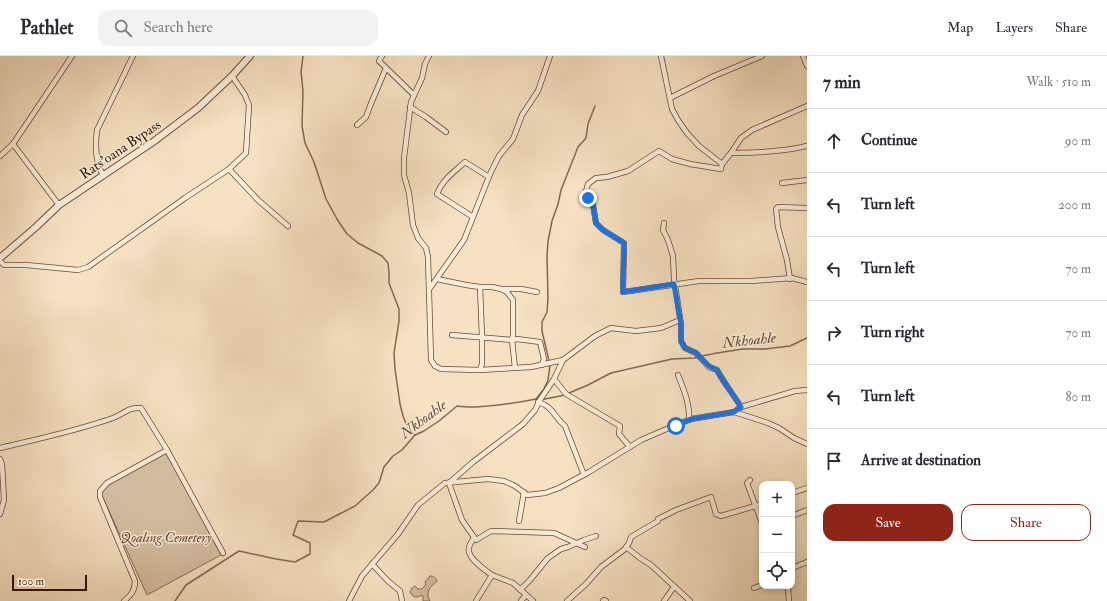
<!DOCTYPE html>
<html lang="en">
<head>
<meta charset="utf-8">
<style>
  body { margin:0; font-family:"IM FELL Double Pica",serif; background:#f2f2f3; color:#2b2b33 }
  .controls { position:absolute; right:12px; bottom:12px; display:grid; overflow:hidden; border-radius:8px; box-shadow:0 2px 6px #0003 }
  .controls button { width:36px; height:36px; display:grid; place-items:center; padding:0; border:0; border-bottom:1px solid #e1e1e2; background:#fff; color:#2b2b33; font:20px sans-serif }
  .scale { position:absolute; left:12px; bottom:10px; width:75px; box-sizing:border-box; padding-left:4px; border:2px solid #361708; border-top:0; font-size:11px; line-height:14px; white-space:nowrap; color:#361708; -webkit-text-stroke:3px #f9ecd7; paint-order:stroke }
  .stop { position:absolute; width:12px; height:12px; margin:-9px; border:3px solid #1a73e8; border-radius:50%; background:#fff }
  .stop.end { background:#1a73e8; border-color:#fff; box-shadow:0 1px 4px #0008 }
  .list { margin:0; padding:0; list-style:none }
  h2 { display:flex; justify-content:space-between; align-items:center; height:52px; margin:0; padding:0 16px; font-size:17px }
  h2 small { font-size:13px; font-weight:400; color:#7c7c81 }
  .list li { display:grid; grid-template-columns:26px 1fr auto; gap:12px; align-items:center; box-sizing:border-box; height:64px; padding:0 16px; border-top:1px solid #e1e1e2 }
  .list b { display:block; font-size:15px; white-space:nowrap }
  .list em { font-size:13px; font-style:normal; color:#7c7c81 }
  .actions { display:flex; gap:8px; padding:12px 16px }
  .actions a { flex:1; padding:9px 0; border:1px solid #8f2418; border-radius:12px; text-align:center; font-size:14px; color:#8f2418 }
  .actions .main { background:#8f2418; color:#fff }
  .icon { flex:none; width:22px; height:22px; fill:none; stroke:currentColor; stroke-width:2; stroke-linecap:round; stroke-linejoin:round }
  .map { position:relative; flex:none; width:807px; height:545px; overflow:hidden }
  header { display:flex; align-items:center; gap:24px; box-sizing:border-box; height:56px; padding:0 20px; background:#fff; border-bottom:1px solid #e1e1e2 }
  header strong { font-size:19px }
  nav { display:flex; gap:22px; margin-inline-start:auto; font-size:14px }
  .search { width:280px; height:36px; background:#f2f2f3; display:flex; align-items:center; gap:10px; box-sizing:border-box; padding:0 14px; border-radius:12px; color:#7c7c81; font-size:15px }
  main { display:flex }
  aside { flex:1; background:#fff }
  .map>svg:first-child { display:block }
</style>
</head>
<body>
<header>
<strong>Pathlet</strong>
<div class="search"><svg class="icon" aria-label="search" viewBox="0 0 24 24"><circle cx="10" cy="10" r="6"/><path d="M15 15l6 6"/></svg>Search here</div>
<nav><a>Map</a><a>Layers</a><a>Share</a></nav>
</header>
<main>
<div class="map">
<svg width="807" height="545" viewBox="0 0 807 545">
  <rect width="100%" height="100%" fill="#f6e1c2"/>
  <filter id="stains"><feTurbulence type="fractalNoise" baseFrequency=".005" numOctaves="4"/><feColorMatrix values="0 0 0 0 .2 0 0 0 0 .09 0 0 0 0 .02 0 0 0 .5 -.17"/></filter>
  <radialGradient id="worn" r=".72"><stop offset=".6" stop-color="#630" stop-opacity="0"/><stop offset="1" stop-color="#630" stop-opacity=".3"/></radialGradient>
  <g fill="#d5bfa2" stroke="#866b55">
    <path d="M 167,394 L 221,499 L 147,539 L 100,435 L 107,427 Z"/>
    <path d="M 430,520 C 434,520 435,521 437,525 C 430,531 425,536 430,545 L 423,545 L 423,541 L 422,539 C 417,542 413,542 410,536 L 412,532 L 415,530 L 418,533 L 422,533 L 426,528 L 425,526 Z"/>
  </g>
  <g fill="none" stroke-linecap="round" stroke-linejoin="round">
    <g stroke="#826752" stroke-width="1.5">
      <path d="M 303,0 L 301,16 L 303,35 L 302,70 L 305,87 L 314,106 L 326,143 L 337,163 L 347,178 L 358,187 L 382,200 L 388,207 L 389,216 L 389,227 L 399,253 L 399,265 L 394,297 L 395,313 L 400,348 L 403,360 L 407,370 L 415,379"/>
      <path d="M 702,300 L 717,297 L 743,293 L 765,293 L 790,290 L 807,282"/>
      <path d="M 569,337 L 588,329 L 611,317 L 672,303 L 695,302 L 698,301"/>
      <path d="M 536,343 L 544,333 L 548,324 L 550,309 L 542,275 L 542,266 L 547,256 L 548,242 L 547,200 L 548,185 L 552,165 L 558,148 L 561,134 L 578,91 L 586,82 L 588,68 L 595,50"/>
      <path d="M 175,545 L 186,529 L 239,495 L 276,503 L 295,506 L 310,498 L 310,487 L 293,479 L 298,465 L 324,466 L 355,450 L 373,434 L 379,427 L 384,411 L 393,400 L 402,394 L 415,379 L 424,375 L 439,365 L 457,350 C 463,351 469,351 476,351 C 496,350 516,347 536,343 L 540,344 L 565,339"/>
    </g>
    <defs>
      <g id="minor">
        <path d="M 382,0 L 379,5 L 414,39"/>
        <path d="M 429,0 L 425,8 L 422,22 L 411,46 L 404,102 L 404,119 L 409,137 L 413,169 L 418,182 L 426,192 L 428,201 L 431,304 L 435,310 L 441,313 L 480,314 L 531,311 L 563,304"/>
        <path d="M 661,0 L 672,53 L 678,64 L 687,77 L 699,90 L 722,108 L 731,97 C 757,97 782,96 807,90"/>
        <path d="M 803,0 L 807,10"/>
        <path d="M 670,42 L 714,20 L 762,0"/>
        <path d="M 410,51 L 426,61 L 446,76"/>
        <path d="M 357,69 L 366,61 L 370,50 L 386,12"/>
        <path d="M 13,88 L 59,149"/>
        <path d="M 731,97 L 741,82 L 752,74 L 807,50"/>
        <path d="M 0,100 L 13,88 L 72,0"/>
        <path d="M 722,108 L 721,113 L 690,108 L 672,103 L 659,95 L 628,115 L 607,121 L 596,122 L 588,128 L 586,135 L 588,142 L 593,149 L 596,167 L 603,174 L 624,187 L 623,236 L 699,225 L 751,225 L 792,222 L 807,226"/>
        <path d="M 229,113 L 258,144 L 288,170"/>
        <path d="M 103,119 C 95,105 95,90 97,74 L 133,0"/>
        <path d="M 782,127 L 807,124"/>
        <path d="M 473,161 L 437,138 C 442,124 454,116 465,106 L 489,121"/>
        <path d="M 664,167 L 663,174 L 668,184 L 673,200 L 674,223 L 681,268 L 681,285 L 685,292 L 696,297 L 709,311 L 717,314 C 724,327 733,338 741,351"/>
        <path d="M 0,205 L 4,209 L 26,209 L 78,214 L 88,211 L 185,142 L 229,113 L 246,97 L 249,49 L 245,39 L 232,20"/>
        <path d="M 437,223 L 466,229 L 480,231 L 482,281 L 482,308 L 480,314"/>
        <path d="M 790,223 L 787,204 L 778,171 L 776,153 L 778,151 L 807,152"/>
        <path d="M 480,231 L 492,231 L 501,233 L 521,233 L 537,236"/>
        <path d="M 430,232 L 464,184 L 490,118 L 499,100 L 513,83 L 522,59 L 538,35 L 550,0"/>
        <path d="M 501,233 L 507,236 L 513,244 L 513,279 L 512,284 L 515,312"/>
        <path d="M 452,279 L 512,284 L 517,283 L 540,286 L 544,303 L 542,309"/>
        <path d="M 678,319 C 684,334 690,348 689,364"/>
        <path d="M 554,323 L 566,338 L 620,370 L 619,378 L 630,391"/>
        <path d="M 538,346 C 554,351 553,360 565,370 L 584,419"/>
        <path d="M 734,356 L 741,351 L 795,335 L 807,334"/>
        <path d="M 0,392 C 38,383 76,375 113,362 C 124,358 128,351 141,352 L 167,394 L 223,497"/>
        <path d="M 0,403 L 2,408 L 4,444 L 0,458"/>
        <path d="M 750,424 L 747,427 L 762,467"/>
        <path d="M 792,437 L 807,432"/>
        <path d="M 792,460 L 807,454"/>
        <path d="M 519,465 L 524,436"/>
        <path d="M 474,481 C 472,486 467,491 469,496 C 471,504 486,515 492,519"/>
        <path d="M 585,491 L 554,477 L 491,475 L 476,484 L 462,464 L 449,427 L 473,406 L 523,368 L 535,354 L 540,344 L 554,323 L 563,304 L 595,280 L 611,272 L 636,275 L 661,272 L 680,264"/>
        <path d="M 626,491 L 640,502 L 651,509 L 690,545"/>
        <path d="M 372,508 L 388,525 L 400,535 L 402,545"/>
        <path d="M 792,512 L 807,506"/>
        <path d="M 788,530 L 789,545"/>
        <path d="M 754,532 L 762,529"/>
        <path d="M 520,534 L 530,524 L 548,502 L 561,493 L 568,491 L 584,484 L 596,480"/>
        <path d="M 124,545 C 131,539 135,535 135,525 L 100,441 L 100,435 L 107,427 L 167,394"/>
        <path d="M 349,545 L 362,520 L 398,478 L 418,449 L 445,427 L 488,423 L 504,425 L 515,430 L 527,439 L 545,437 L 559,432 L 589,416 L 641,384 L 676,369 L 691,363 L 734,356 L 768,367 L 779,372 L 794,382 L 807,388"/>
        <path d="M 476,545 L 492,519 L 513,527 L 533,545"/>
        <path d="M 521,545 L 526,539"/>
        <path d="M 567,545 L 586,528 L 601,511 L 625,493 L 629,487 L 631,481 L 658,465 L 658,463 L 676,454 L 711,441 L 716,458 L 721,460 L 762,448"/>
        <path d="M 603,545 L 604,544 L 606,545"/>
        <path d="M 664,545 L 674,531"/>
      </g>
      <path id="tertiary" d="M 0,202 L 36,171 L 59,149 L 153,86 L 198,52 L 232,20 L 250,0"/>
    </defs>
    <use href="#minor" stroke="#664a36" stroke-width="6"/>
    <use href="#tertiary" stroke="#664a36" stroke-width="8"/>
    <use href="#minor" stroke="#f9ecd7" stroke-width="4.5"/>
    <use href="#tertiary" stroke="#f9ecd7" stroke-width="6"/>
  </g>
  <g fill="none" stroke-linecap="round" stroke-linejoin="round">
    <path stroke="#1a73e8" stroke-width="5" d="M 588,142 L 593,149 L 596,167 L 603,174 L 624,187 L 623,236 L 674,228 L 681,268 L 681,285 L 685,292 L 696,297 L 709,310 L 717,314 C 724,327 733,338 741,351 L 734,356 L 691,363 L 676,370"/>
  </g>
  <g text-anchor="middle" stroke-width="3" stroke-linejoin="round" paint-order="stroke">
    <g font-size="14" fill="#361708" stroke="#f9ecd7">
      <text transform="translate(120 93) rotate(-34)" y="5">Rats'oana Bypass</text>
    </g>
    <g font-size="14" font-style="italic" fill="#664936" stroke="#f9ecd7">
      <text x="166" y="486">Qoaling Cemetery</text>
    </g>
    <g font-size="15" font-style="italic" fill="#694c39" stroke="#f9ecd7">
      <text transform="translate(749 284) rotate(-6)" y="5">Nkhoahle</text>
      <text transform="translate(423 363) rotate(-37)" y="5">Nkhoahle</text>
    </g>
  </g>
  <rect width="100%" height="100%" filter="url(#stains)"/>
  <rect width="100%" height="100%" fill="url(#worn)"/>
</svg>
<div class="controls">
<button>+</button>
<button>−</button>
<button><svg class="icon" aria-label="locate" viewBox="0 0 24 24"><circle cx="12" cy="12" r="6"/><path d="M12 2v4M12 18v4M2 12h4M18 12h4"/></svg></button>
</div>
<div class="scale">100 m</div>
<div class="stop" style="left:676px;top:370px"></div>
<div class="stop end" style="left:588px;top:142px"></div>
</div>
<aside>
<h2>7 min<small>Walk · 510 m</small></h2>
<ul class="list">
<li><svg class="icon" aria-label="ahead" viewBox="0 0 24 24"><path d="M12 20V5M6 11l6-6 6 6"/></svg><div><b>Continue</b></div><em>90 m</em></li>
<li><svg class="icon" aria-label="left" viewBox="0 0 24 24"><path d="M17 20v-9H6M10 6l-5 5 5 5"/></svg><div><b>Turn left</b></div><em>200 m</em></li>
<li><svg class="icon" aria-label="left" viewBox="0 0 24 24"><path d="M17 20v-9H6M10 6l-5 5 5 5"/></svg><div><b>Turn left</b></div><em>70 m</em></li>
<li><svg class="icon" aria-label="right" viewBox="0 0 24 24"><path d="M7 20v-9h11M14 6l5 5-5 5"/></svg><div><b>Turn right</b></div><em>70 m</em></li>
<li><svg class="icon" aria-label="left" viewBox="0 0 24 24"><path d="M17 20v-9H6M10 6l-5 5 5 5"/></svg><div><b>Turn left</b></div><em>80 m</em></li>
<li><svg class="icon" aria-label="arrive" viewBox="0 0 24 24"><path d="M6 21V4h12l-3 4 3 4H6"/></svg><div><b>Arrive at destination</b></div></li>
</ul>
<div class="actions"><a class="main">Save</a><a>Share</a></div>
</aside>
</main>
</body>
</html>
